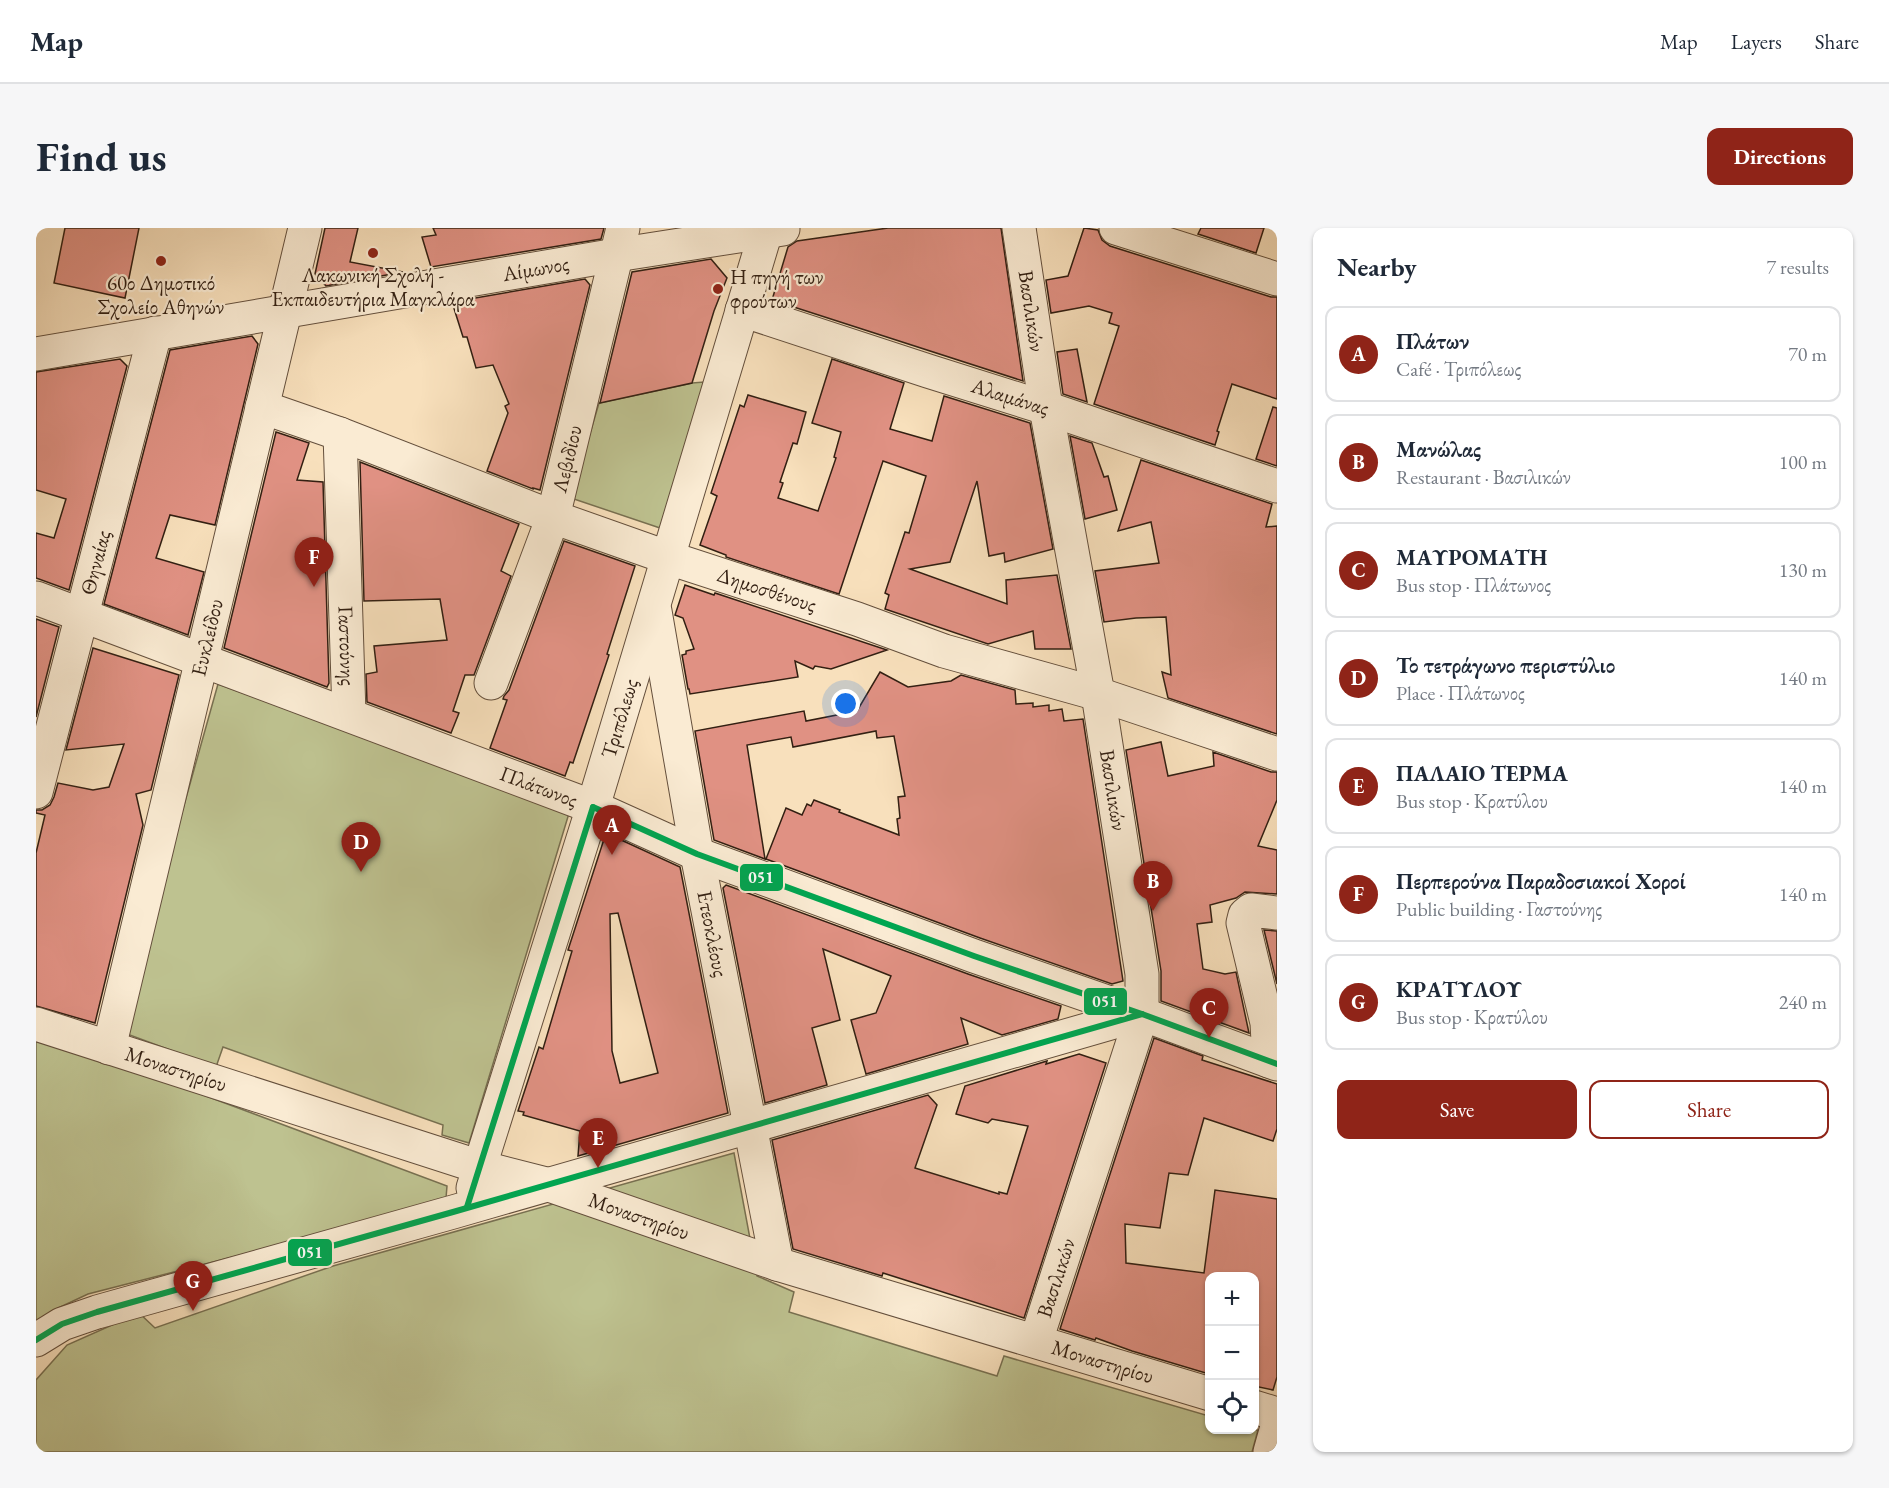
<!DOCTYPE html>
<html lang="en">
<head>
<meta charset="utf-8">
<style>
  body { margin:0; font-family:"EB Garamond",serif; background:#f6f6f7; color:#1f2937 }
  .controls { position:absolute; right:18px; bottom:18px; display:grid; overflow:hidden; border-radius:12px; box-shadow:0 2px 4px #0004 }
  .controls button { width:54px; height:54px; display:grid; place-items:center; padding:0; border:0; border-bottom:2px solid #e0e1e3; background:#fff; color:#1f2937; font:30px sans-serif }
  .you { position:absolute; left:810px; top:476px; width:21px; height:21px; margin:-15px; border:4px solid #fff; border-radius:50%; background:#1a73e8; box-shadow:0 0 0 9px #1a73e833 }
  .badge { display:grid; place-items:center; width:39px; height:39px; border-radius:50%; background:#8f2418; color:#fff; font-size:20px; font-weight:700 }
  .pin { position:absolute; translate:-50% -50px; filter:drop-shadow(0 2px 3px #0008) }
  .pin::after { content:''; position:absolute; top:32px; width:21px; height:18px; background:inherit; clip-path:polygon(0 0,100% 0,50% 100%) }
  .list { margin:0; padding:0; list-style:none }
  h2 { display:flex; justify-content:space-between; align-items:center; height:78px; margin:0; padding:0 24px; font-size:26px }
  h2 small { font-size:20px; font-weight:400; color:#747a83 }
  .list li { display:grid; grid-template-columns:39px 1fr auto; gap:18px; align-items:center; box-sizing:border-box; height:96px; margin:0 12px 12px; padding:0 12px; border:2px solid #e0e1e3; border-radius:12px }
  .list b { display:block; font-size:22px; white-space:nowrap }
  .list p { margin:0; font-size:20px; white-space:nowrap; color:#747a83 }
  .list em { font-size:20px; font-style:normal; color:#747a83 }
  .actions { display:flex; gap:12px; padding:18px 24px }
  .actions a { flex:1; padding:14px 0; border:2px solid #8f2418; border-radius:12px; text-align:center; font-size:21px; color:#8f2418 }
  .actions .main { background:#8f2418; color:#fff }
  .icon { flex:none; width:33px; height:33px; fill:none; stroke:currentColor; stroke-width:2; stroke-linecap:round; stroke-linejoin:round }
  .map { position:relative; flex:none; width:1241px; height:1224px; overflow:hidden; border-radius:12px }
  header { display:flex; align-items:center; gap:36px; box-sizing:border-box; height:84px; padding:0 30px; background:#fff; border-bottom:2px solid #e0e1e3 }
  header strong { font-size:28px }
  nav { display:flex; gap:33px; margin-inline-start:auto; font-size:21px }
  .intro { display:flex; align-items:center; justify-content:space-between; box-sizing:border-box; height:144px; padding:0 36px }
  h1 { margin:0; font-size:42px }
  .button { padding:15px 27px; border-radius:12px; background:#8f2418; color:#fff; font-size:21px; font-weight:700 }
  main { display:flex; gap:36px; padding:0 36px }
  aside { flex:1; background:#fff; border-radius:12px; box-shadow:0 2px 4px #0004 }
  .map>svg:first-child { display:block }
</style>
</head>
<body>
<header>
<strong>Map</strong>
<nav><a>Map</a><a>Layers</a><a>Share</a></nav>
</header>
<div class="intro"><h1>Find us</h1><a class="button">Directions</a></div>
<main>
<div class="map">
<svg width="1241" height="1224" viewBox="0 0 1241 1224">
  <rect width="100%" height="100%" fill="#f8e0bc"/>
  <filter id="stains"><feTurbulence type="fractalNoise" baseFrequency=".00333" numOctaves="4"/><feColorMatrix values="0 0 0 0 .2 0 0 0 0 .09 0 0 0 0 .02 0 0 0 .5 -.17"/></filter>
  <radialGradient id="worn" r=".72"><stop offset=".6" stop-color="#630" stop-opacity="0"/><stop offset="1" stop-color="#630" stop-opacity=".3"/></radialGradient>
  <g fill="#bec290" stroke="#787051" stroke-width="1.5">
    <path d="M 668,154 L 624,300 L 535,270 L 563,175 L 656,155 Z"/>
    <path d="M 182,456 L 534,582 L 433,915 L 406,907 L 407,897 L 187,819 L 180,839 L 91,806 L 87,795 Z"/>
    <path d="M 0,807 L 47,822 L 411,958 L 410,970 L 329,995 L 52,1066 L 18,1082 L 0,1096 Z"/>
    <path d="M 698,925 L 721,1048 L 758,1064 L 753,1084 L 961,1148 L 968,1128 L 1173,1188 L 1174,1202 L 1222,1202 L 1216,1224 L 0,1224 L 0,1152 L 31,1117 L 103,1085 L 119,1100 L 297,1038 Z"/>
  </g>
  <g fill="#e09183" stroke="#321f12" stroke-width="1.5" fill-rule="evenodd">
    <path d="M 29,0 L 103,0 L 89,70 L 18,55 Z"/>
    <path d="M 289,0 L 322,0 L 314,34 L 367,44 L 290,58 L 279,46 Z"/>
    <path d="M 397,0 L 568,0 L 565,11 L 395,39 L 386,9 L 400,7 Z"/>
    <path d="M 852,0 L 965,0 L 987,153 L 736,72 L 752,19 L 761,13 Z"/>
    <path d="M 1048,0 L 1062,2 L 1066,12 L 1074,18 L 1235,69 L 1241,69 L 1241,171 L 1196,156 L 1181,203 L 1183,204 L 1179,217 L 1058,176 L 1083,98 L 1073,95 L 1076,85 L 1053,78 L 1015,85 L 1010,52 L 1032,48 Z"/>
    <path d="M 1165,0 L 1228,0 L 1220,25 L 1162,6 Z"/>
    <path d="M 675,31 L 691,50 L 678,83 L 656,155 L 564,175 L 596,44 Z"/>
    <path d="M 549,51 L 554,57 L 504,262 L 497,260 L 497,261 L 451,243 L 472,185 L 469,178 L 473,176 L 457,137 L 440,140 L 431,109 L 427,109 L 416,74 Z"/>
    <path d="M 216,108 L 222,116 L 179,297 L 134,287 L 120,330 L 168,344 L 152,407 L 68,376 L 134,122 Z"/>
    <path d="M 1041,121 L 1051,174 L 1027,166 L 1021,124 Z"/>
    <path d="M 84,131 L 91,138 L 33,362 L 0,350 L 0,305 L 18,310 L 30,271 L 0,262 L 0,144 Z"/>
    <path d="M 796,131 L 868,155 L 854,201 L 896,213 L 908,168 L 994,195 L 1017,321 L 969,334 L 968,325 L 953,328 L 941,253 L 914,334 L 874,341 L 971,376 L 970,352 L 1021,347 L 1035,421 L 999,421 L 997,403 L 952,416 L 849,381 L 853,367 L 849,365 L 869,304 L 873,305 L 890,248 L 847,233 L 803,366 L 690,329 L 690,327 L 664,317 L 681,268 L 675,265 L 704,177 L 708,179 L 712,167 L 770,184 L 761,216 L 757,215 L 744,254 L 747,255 L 742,270 L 782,283 L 800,230 L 798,229 L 805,204 L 776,195 Z"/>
    <path d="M 1237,179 L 1241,180 L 1241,238 L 1220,231 Z"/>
    <path d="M 240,204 L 273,215 L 261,252 L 287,254 L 293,455 L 291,459 L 188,420 Z"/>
    <path d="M 1034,208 L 1056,215 L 1068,249 L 1072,248 L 1081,282 L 1049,291 Z"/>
    <path d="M 1105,232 L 1236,276 L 1230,299 L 1241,298 L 1241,506 L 1132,470 L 1126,444 L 1135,447 L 1130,389 L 1100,390 L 1068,394 L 1059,343 L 1123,335 L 1115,294 L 1082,303 Z"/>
    <path d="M 324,234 L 483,296 L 465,343 L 475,348 L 438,447 L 429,447 L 417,483 L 423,485 L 415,505 L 331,474 L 330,446 L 341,444 L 338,418 L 411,412 L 404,371 L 328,373 Z"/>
    <path d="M 528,313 L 599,338 L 571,426 L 573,427 L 537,535 L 534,534 L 529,548 L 454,520 L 471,472 L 467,471 L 468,468 L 473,462 Z"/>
    <path d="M 649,357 L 678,367 L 679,365 L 851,422 L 795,441 L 779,438 L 777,441 L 759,433 L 762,449 L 654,466 L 653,461 L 652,461 L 646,427 L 650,426 L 650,423 L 658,421 L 647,390 L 639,387 Z"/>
    <path d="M 0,391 L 23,399 L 0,489 Z"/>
    <path d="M 57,420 L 143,447 L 115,562 L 100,566 L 107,597 L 59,795 L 0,778 L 0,625 L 9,587 L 0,585 L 0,582 L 6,582 L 14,577 L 18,569 L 22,555 L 57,562 L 73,559 L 88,516 L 30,522 Z"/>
    <path d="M 844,444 L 872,459 L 915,453 L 925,447 L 979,462 L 980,476 L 997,475 L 997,479 L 1013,477 L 1013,483 L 1026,481 L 1028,493 L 1047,491 L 1087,753 L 1076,756 L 944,710 L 730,631 L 750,580 L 766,587 L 771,576 L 775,578 L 778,572 L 804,582 L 803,584 L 863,607 L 861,591 L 864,590 L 862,569 L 869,568 L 858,508 L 841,510 L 840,503 L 757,519 L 755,509 L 711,517 L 729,631 L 678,612 L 659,503 L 768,483 L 770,493 L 821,483 Z"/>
    <path d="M 1125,514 L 1132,548 L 1178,538 L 1177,524 L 1235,544 L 1241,544 L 1241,572 L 1222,618 L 1241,622 L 1241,666 L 1209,664 L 1200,670 L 1174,677 L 1176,694 L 1161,696 L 1167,741 L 1189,746 L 1200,744 L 1213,805 L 1125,773 L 1125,743 L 1090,522 Z"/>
    <path d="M 570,605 L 644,639 L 692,885 L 542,928 L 544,903 L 487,887 L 488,884 L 482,883 L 503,819 L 507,821 L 536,723 L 532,722 ZM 582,685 L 622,845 L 584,855 L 576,823 L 574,686 Z"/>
    <path d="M 690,657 L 932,746 L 1025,778 L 1022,791 L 966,807 L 925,790 L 932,816 L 830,846 L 815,792 L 840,785 L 855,748 L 787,721 L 804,792 L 776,800 L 791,857 L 729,875 L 687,660 Z"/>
    <path d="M 1228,702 L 1241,703 L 1241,756 Z"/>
    <path d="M 1118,810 L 1167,828 L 1166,832 L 1241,856 L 1241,901 L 1237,913 L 1168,890 L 1152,947 L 1133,945 L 1124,1000 L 1089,996 L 1090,1035 L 1168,1045 L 1179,962 L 1241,971 L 1241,1149 L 1237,1162 L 1218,1158 L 1218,1048 L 1173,1048 L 1173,1146 L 1096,1123 L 1060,1110 L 1059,1112 L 1024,1101 Z"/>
    <path d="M 1043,826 L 1070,835 L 988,1090 L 847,1045 L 846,1048 L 757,1021 L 736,912 L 892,867 L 901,877 L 879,940 L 963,966 L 963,964 L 971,966 L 992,898 L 956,891 L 952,895 L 920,886 L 929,858 L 1011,833 L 1010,836 Z"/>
  </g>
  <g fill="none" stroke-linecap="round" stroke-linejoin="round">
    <defs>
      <g id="minor">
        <path id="s1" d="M 983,0 L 1010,180 L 1062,466 L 1106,746 L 1106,786 L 1000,1113"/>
        <path d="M 1080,0 L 1241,51"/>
        <path id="s2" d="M 706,82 L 892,143 L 1010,180 L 1241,258"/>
        <path id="s3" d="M 0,126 L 580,27 L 747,1"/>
        <path id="s4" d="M 226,179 L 304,206 L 517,289 L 633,330 L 821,391 L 908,423 L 1062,466 L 1241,526"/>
        <path id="s5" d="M 304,206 L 313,486"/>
        <path id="s6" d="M 0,370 L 557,579 L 661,626 L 938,728 L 1106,786 L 1241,836"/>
        <path id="s7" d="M 619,383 L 661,626 L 741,1036"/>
        <path id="s8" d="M 455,455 L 517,289 L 587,0"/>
        <path id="s9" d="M 0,564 L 119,105"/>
        <path id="s10" d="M 0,796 L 444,939 L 510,956 L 741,1036 L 1174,1166"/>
        <path id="s11" d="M 73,820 L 269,0"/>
        <path d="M 1233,833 L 1231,795 L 1207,695 L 1209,687 L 1215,682 L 1241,685"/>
        <path id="s12" d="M 437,960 L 557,579 L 731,0"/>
        <path d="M 0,1112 L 26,1096 L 61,1084 L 417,984 L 1106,786"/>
        <path d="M 1218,1179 L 1241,1186"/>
        <path d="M 1234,1224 L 1241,1199"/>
      </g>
    </defs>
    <use href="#minor" stroke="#644f3c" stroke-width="35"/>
    <use href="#minor" stroke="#faebd3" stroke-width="33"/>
    <defs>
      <g id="bus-1">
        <path d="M 557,579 L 661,626 L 938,728 L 1106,786 L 1241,836"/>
        <path d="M 431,979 L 557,579"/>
        <path d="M 0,1112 L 26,1096 L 61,1084 L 417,984 L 1106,786"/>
      </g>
    </defs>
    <use href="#bus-1" stroke="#faebd3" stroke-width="10"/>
    <use href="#bus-1" stroke="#00a651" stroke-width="6"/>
  </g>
  <g fill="#8f2418" stroke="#faebd3" stroke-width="2">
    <circle cx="337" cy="25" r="6"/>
    <circle cx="125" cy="33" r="6"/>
    <circle cx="682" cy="61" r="6"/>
  </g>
  <g text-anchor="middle" stroke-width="4.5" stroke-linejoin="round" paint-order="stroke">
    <g font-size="21" fill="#321f12" stroke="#faebd3">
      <text dy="7" stroke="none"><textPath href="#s3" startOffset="507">Αίμωνος</textPath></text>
      <text dy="7" stroke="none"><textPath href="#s1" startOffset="84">Βασιλικών</textPath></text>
      <text dy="7" stroke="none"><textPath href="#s2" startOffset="282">Αλαμάνας</textPath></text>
      <text dy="7" stroke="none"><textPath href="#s8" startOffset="237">Λεβιδίου</textPath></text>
      <text dy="7" stroke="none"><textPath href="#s9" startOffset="237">Θηναίας</textPath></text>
      <text dy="7" stroke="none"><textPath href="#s4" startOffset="537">Δημοσθένους</textPath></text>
      <text dy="7" stroke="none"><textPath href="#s11" startOffset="422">Ευκλείδου</textPath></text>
      <text dy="7" stroke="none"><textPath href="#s5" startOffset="212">Γαστούνης</textPath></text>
      <text dy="7" stroke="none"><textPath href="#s12" startOffset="492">Τριπόλεως</textPath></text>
      <text dy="7" stroke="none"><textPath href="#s6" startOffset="537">Πλάτωνος</textPath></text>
      <text dy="7" stroke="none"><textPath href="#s1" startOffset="570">Βασιλικών</textPath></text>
      <text dy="7" stroke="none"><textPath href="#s7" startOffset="328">Ετεοκλέους</textPath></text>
      <text dy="7" stroke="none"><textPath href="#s10" startOffset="147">Μοναστηρίου</textPath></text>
      <text dy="7" stroke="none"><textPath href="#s10" startOffset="633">Μοναστηρίου</textPath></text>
      <text transform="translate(1020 1050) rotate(-72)" y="7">Βασιλικών</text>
      <text dy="7" stroke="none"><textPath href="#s10" startOffset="1119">Μοναστηρίου</textPath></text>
    </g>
    <g font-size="21" fill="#321f12" stroke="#faebd3">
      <text x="337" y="54">Λακωνική Σχολή -<tspan x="337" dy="24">Εκπαιδευτήρια Μαγκλάρα</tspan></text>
      <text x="694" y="56" text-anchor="start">Η πηγή των<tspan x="694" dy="24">φρούτων</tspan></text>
      <text x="125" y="62">60ο Δημοτικό<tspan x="125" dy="24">Σχολείο Αθηνών</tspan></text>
    </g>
  </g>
  <g stroke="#faebd3" stroke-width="2">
    <rect x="703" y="635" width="45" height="29" rx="6" fill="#00a651"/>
    <rect x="1047" y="759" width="45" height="29" rx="6" fill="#00a651"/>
    <rect x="251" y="1010" width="46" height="29" rx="6" fill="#00a651"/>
  </g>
  <g font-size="16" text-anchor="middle" font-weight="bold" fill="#fff">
    <text x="725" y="655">051</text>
    <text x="1069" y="779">051</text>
    <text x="274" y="1030">051</text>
  </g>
  <rect width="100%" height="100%" filter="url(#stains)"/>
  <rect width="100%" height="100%" fill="url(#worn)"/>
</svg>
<div class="controls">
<button>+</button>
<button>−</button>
<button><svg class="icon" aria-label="locate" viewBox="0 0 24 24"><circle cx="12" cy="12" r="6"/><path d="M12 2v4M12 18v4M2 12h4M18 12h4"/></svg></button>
</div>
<div class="you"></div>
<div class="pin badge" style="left:576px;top:627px">A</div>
<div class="pin badge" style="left:1117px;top:683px">B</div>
<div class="pin badge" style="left:1173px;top:810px">C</div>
<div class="pin badge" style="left:325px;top:644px">D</div>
<div class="pin badge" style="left:562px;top:940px">E</div>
<div class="pin badge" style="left:278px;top:359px">F</div>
<div class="pin badge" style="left:157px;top:1083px">G</div>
</div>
<aside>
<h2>Nearby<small>7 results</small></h2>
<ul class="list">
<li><span class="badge">A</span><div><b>Πλάτων</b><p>Café · Τριπόλεως</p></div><em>70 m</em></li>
<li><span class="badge">B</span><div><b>Μανώλας</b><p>Restaurant · Βασιλικών</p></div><em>100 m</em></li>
<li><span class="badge">C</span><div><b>ΜΑΥΡΟΜΑΤΗ</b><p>Bus stop · Πλάτωνος</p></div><em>130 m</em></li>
<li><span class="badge">D</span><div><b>Το τετράγωνο περιστύλιο</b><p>Place · Πλάτωνος</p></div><em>140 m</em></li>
<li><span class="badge">E</span><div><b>ΠΑΛΑΙΟ ΤΕΡΜΑ</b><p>Bus stop · Κρατύλου</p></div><em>140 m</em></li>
<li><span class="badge">F</span><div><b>Περπερούνα Παραδοσιακοί Χοροί</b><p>Public building · Γαστούνης</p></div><em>140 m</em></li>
<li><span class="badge">G</span><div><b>ΚΡΑΤΥΛΟΥ</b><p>Bus stop · Κρατύλου</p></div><em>240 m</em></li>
</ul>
<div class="actions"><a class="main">Save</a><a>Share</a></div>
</aside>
</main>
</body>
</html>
